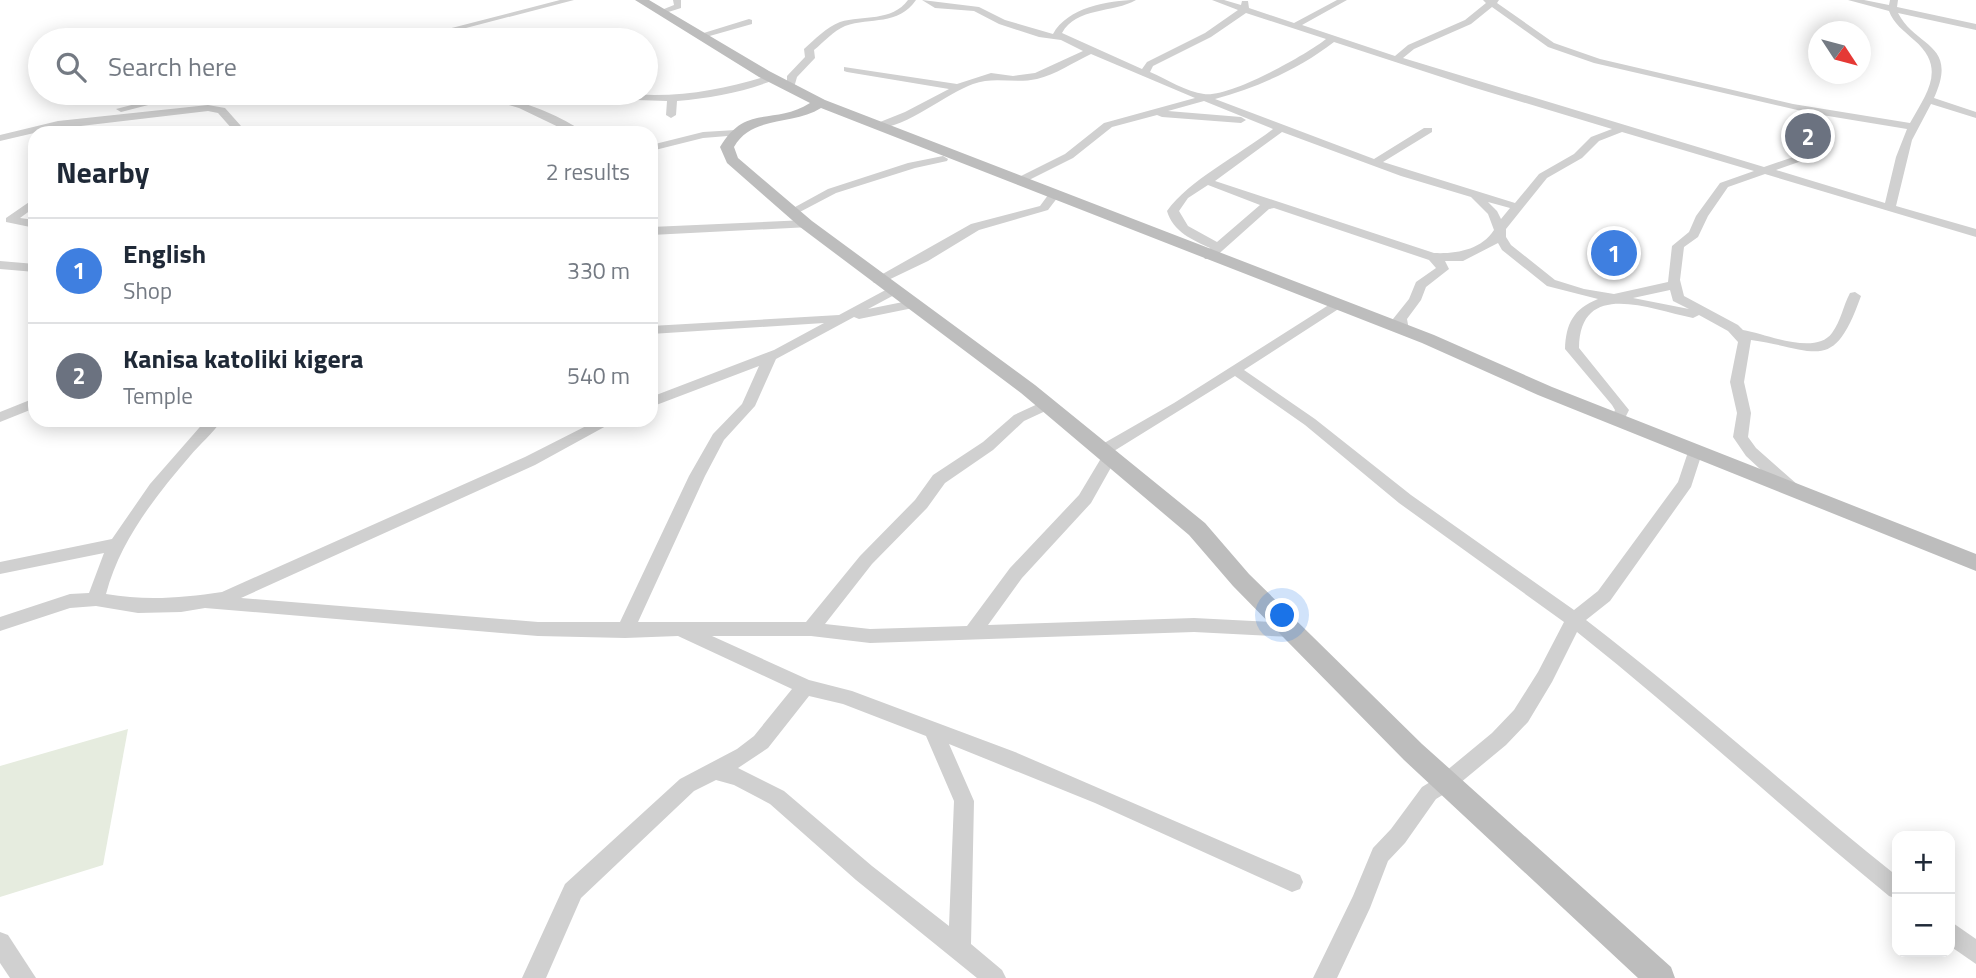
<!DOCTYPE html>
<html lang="en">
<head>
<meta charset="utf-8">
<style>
  body { margin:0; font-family:"Titillium Web",sans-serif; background:#f6f6f7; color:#1f2937 }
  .controls { position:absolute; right:21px; bottom:21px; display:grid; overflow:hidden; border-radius:14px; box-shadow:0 4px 18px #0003 }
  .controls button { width:63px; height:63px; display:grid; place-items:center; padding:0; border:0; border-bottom:2px solid #e0e1e3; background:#fff; color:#1f2937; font:35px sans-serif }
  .compass { position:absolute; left:1808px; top:21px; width:63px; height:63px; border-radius:50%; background:#fff; box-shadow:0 4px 18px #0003; rotate:126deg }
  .you { position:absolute; left:1283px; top:616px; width:24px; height:24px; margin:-18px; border:5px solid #fff; border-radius:50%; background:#1a73e8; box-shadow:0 0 0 10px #1a73e833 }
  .badge { display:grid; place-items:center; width:46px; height:46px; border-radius:50%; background:#e63946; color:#fff; font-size:23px; font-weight:700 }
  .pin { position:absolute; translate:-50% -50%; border:4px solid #fff; box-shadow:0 2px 7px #0006 }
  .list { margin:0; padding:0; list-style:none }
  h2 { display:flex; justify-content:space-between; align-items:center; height:91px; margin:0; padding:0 28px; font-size:30px }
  h2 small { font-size:23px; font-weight:400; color:#747a83 }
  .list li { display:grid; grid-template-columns:46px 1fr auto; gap:21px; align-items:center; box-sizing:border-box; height:105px; padding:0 28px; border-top:2px solid #e0e1e3 }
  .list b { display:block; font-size:26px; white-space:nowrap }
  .list p { margin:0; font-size:23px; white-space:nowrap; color:#747a83 }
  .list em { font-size:23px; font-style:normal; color:#747a83 }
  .icon { flex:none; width:38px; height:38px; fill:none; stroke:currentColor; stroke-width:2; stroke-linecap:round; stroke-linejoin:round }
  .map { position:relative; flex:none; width:1976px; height:978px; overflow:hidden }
  .search { position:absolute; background:#fff; box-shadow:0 4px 18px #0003; left:28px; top:28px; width:630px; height:77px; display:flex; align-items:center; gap:18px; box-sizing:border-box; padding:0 24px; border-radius:38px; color:#747a83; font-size:26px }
  .panel { position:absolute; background:#fff; box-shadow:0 4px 18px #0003; left:28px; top:126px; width:630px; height:301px; border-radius:21px }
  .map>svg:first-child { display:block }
</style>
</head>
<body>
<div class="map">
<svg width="1976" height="978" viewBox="0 0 1976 978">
  <rect width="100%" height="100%" fill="#fff"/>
  <path fill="#e6ecdf" d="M 128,729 L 103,865 L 0,897 L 0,766 Z"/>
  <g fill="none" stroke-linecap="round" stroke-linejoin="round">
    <g fill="#d0d0d0" fill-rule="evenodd">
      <path d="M 560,0 L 574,0 L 420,40 L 405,40 Z"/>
      <path d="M 673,0 L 681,0 L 681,8 L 659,15 L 659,11 L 674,5 Z"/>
      <path d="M 908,0 L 916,0 C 898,26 871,17 845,26 C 833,31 824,42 814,50 L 815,58 L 797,77 L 793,91 L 787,91 L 787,76 L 805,57 L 804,49 C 814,40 827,27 840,22 C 863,15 892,22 908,0 Z"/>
      <path d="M 922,0 L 979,7 L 1005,20 L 1053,34 C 1067,8 1108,0 1136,0 C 1114,13 1076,7 1062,33 L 1142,69 L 1147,62 L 1205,33 L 1238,10 L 1212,0 L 1224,0 L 1241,5 L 1242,1 L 1248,1 L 1249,8 L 1294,23 L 1337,0 L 1347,0 L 1302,25 L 1395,56 L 1408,45 L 1465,20 L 1486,3 L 1483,0 L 1499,0 L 1497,3 L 1554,43 L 1600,59 L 1793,104 L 1910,123 C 1927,93 1947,68 1914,40 C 1904,31 1893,23 1889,11 L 1848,0 L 1864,0 L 1889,5 L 1890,0 L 1898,0 L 1897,7 L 1976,24 L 1976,30 L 1898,13 C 1916,48 1959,43 1934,98 L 1976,112 L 1976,118 L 1931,104 L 1912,140 L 1896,206 L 1976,229 L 1976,237 L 1765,174 L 1728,187 L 1708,216 L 1698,237 L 1684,247 L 1680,280 L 1684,296 L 1738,325 L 1743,330 C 1767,334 1815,356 1832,333 C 1841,321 1843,306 1850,293 L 1855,292 L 1861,296 C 1833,375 1817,349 1751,340 L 1744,382 L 1751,413 L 1748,437 L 1756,448 L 1798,485 L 1800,489 L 1798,493 L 1786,493 L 1746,456 L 1733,437 L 1737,413 L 1730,382 L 1738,342 L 1728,331 L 1699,315 L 1693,318 C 1649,309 1580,279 1579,348 L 1629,410 L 1623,422 L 1618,424 L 1611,419 L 1615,410 L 1612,405 L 1565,349 C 1566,324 1573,309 1598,299 L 1547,286 L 1502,250 L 1498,243 L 1463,261 L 1445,261 L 1449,269 L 1426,287 L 1421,300 L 1407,319 L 1409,330 L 1402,334 L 1395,330 L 1393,319 L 1409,299 L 1416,282 L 1436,268 L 1429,260 L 1274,208 L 1269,209 L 1213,259 L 1205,259 L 1203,256 L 1210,248 C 1193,240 1173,232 1167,211 C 1189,180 1241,154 1273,129 L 1204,101 L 1168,111 L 1241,117 L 1246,120 L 1241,123 L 1162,117 L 1157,115 L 1112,127 L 1073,158 L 1025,182 L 1017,182 L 1017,178 L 1065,154 L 1104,123 L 1195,98 L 1091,54 C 1074,62 1055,75 1037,79 C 1015,84 994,76 973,84 C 947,93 902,131 875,128 L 875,124 L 905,112 L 949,89 L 847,72 L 844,71 L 844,67 L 957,84 L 991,73 L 1013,76 L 1035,73 L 1083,51 L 1061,40 L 1039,37 L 999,24 L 974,11 L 935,8 ZM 1492,7 L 1548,47 L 1594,63 L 1806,112 L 1803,121 L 1821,139 L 1821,142 L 1805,153 L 1764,167 L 1403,58 L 1414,49 L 1471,24 ZM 1246,13 L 1326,39 C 1306,55 1229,98 1204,94 C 1187,92 1166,79 1150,72 L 1153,66 L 1211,37 ZM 1334,42 L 1472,87 L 1612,129 L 1591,137 L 1574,154 L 1539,174 L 1515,203 L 1383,162 L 1432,132 L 1432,128 L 1424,128 L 1374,159 L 1215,99 C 1258,87 1299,69 1334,42 ZM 1816,114 L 1907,129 L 1896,157 L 1885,203 L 1776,170 L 1813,157 L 1830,145 L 1831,138 L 1813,120 ZM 1282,132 L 1401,176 L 1471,197 L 1488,214 L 1494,230 C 1481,250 1456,254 1434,253 L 1215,181 ZM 1622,132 L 1754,171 L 1720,183 L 1696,216 L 1689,232 L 1672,246 L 1668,282 L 1614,294 L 1584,289 L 1555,280 L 1511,245 L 1506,237 L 1506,229 L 1547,178 L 1582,158 L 1599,141 ZM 1208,185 L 1260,205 L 1217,242 L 1188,226 L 1179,211 L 1188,198 ZM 1488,202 L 1510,208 L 1501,219 L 1497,211 ZM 1670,290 L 1673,301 L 1689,309 L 1633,298 Z"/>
      <path d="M 749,19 L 752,20 L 752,24 L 699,39 L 694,36 Z"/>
      <path d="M 771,75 L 774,76 L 774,80 C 743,92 711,98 677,101 L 676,115 L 671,118 L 666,115 L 667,101 L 606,99 L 579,94 C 601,88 631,95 654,95 C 697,95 730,87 771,75 Z"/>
      <path d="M 178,93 L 195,93 L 121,112 L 116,109 Z"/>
      <path d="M 470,93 C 500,92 562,114 584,133 L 571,133 L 519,108 Z"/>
      <path d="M 208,105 L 225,108 L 241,126 L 255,133 L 233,130 L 218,113 L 208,111 L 47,130 L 0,141 L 0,135 L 58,121 Z"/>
      <path d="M 736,130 L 740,131 L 740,135 L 703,138 L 651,151 L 651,145 L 703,132 Z"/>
      <path d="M 943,156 L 948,159 L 947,161 L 915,168 L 836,193 L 796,214 L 788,214 L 786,212 L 828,189 L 908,163 Z"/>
      <path d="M 1055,190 L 1061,193 L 1048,210 L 979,230 L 928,261 L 882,283 L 874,283 L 872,280 L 971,224 L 1040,206 L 1051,191 Z"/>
      <path d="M 35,198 L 35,207 L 20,218 L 35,220 L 35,228 L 6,222 L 6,218 Z"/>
      <path d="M 806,220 L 810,221 L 810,227 L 651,235 L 651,227 Z"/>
      <path d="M 0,261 L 35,264 L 35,272 L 0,269 Z"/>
      <path d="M 893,286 L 899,290 L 898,293 L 868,309 L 913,300 L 918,301 L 918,307 L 859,319 L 854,317 L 776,359 L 755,406 L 724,440 L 705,476 L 638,622 L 806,622 L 860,556 L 915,500 L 933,475 L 983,442 L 1014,415 L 1042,402 L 1052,402 L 1054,405 L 1052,408 L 1024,421 L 993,450 L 945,483 L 927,508 L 872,564 L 825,624 L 870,629 L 967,626 L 1010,568 L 1079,495 L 1103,455 L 1096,450 L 1099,446 L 1174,403 L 1335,301 L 1340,302 L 1340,308 L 1244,370 L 1315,419 L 1411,495 L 1574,610 L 1598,591 L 1678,482 L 1690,446 L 1700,446 L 1703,450 L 1691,487 L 1610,601 L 1586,620 C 1693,702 1792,792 1897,876 L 1897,899 L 1889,896 C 1784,810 1684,717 1577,632 L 1552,682 L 1528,722 L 1506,745 L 1454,788 L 1436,799 L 1405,843 L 1388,861 L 1370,908 L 1337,978 L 1313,978 L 1353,896 L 1373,848 L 1391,829 L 1422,787 L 1440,776 L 1492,733 L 1514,710 L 1538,672 L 1564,622 L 1399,503 L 1305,425 L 1235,376 L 1114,451 L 1118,455 L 1091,503 L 1022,578 L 988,625 L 1194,618 L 1292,623 L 1298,625 L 1301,630 L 1298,635 L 1292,637 L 1194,632 L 870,643 L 811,636 L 712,636 L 809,680 L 852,691 L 1015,752 L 1300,875 L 1303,882 L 1300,889 L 1292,892 L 1095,803 L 949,744 L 974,801 L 971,944 L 1002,970 L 1006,978 L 977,978 L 856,880 L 770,804 L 734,785 L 716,780 L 694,791 L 581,898 L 546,978 L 522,978 L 565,884 L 680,779 L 737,749 L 754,736 L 792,689 L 678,636 L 625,638 L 538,636 L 205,608 L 181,612 L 138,613 L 96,606 L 70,608 L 0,631 L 0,617 L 70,594 L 89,593 L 104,553 L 0,574 L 0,562 L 112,539 L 150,484 L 206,420 L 222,420 C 213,433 200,444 190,456 C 154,498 120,541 106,594 C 146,601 182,598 222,592 L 525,457 L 598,420 L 617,420 L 535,465 L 241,598 L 538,622 L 620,622 L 689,476 L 713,434 L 742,404 L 759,366 L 651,407 L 651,397 L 774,350 L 824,323 L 651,334 L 651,326 L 839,315 ZM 809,696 L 843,704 L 926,736 L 954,801 L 949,926 L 872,866 L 784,791 L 738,768 L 768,748 Z"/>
      <path d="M 35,398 L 35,408 L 0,422 L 0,412 Z"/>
      <path d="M 1950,921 L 1976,939 L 1976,964 L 1950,946 Z"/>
      <path d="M 0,932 L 8,935 L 36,978 L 10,978 L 0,963 Z"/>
    </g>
    <path fill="#bdbdbd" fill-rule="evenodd" d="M 635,0 L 649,0 L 769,71 L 825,100 L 1434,335 L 1552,387 L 1976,554 L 1976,571 L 1538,395 L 1422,343 L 821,108 C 793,126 752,115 734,147 L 738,158 L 812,221 L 1035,385 L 1205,523 L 1249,574 L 1422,744 L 1671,967 L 1675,978 L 1638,978 L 1404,760 L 1233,586 L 1189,535 L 1021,393 L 800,227 L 727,163 L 720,147 C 746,103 774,126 810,103 L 759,77 Z"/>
  </g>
</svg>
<div class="controls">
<button>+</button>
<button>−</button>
</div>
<svg class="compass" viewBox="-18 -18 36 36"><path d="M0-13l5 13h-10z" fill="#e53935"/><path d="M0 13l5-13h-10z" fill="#747a83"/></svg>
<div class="you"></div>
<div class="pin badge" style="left:1614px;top:253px;background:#3f7fe0">1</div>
<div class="pin badge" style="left:1808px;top:136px;background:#6b7280">2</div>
<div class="search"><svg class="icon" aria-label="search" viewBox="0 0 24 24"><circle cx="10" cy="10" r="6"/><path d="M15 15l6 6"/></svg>Search here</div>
<section class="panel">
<h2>Nearby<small>2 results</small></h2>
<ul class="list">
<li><span class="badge" style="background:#3f7fe0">1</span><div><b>English</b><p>Shop</p></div><em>330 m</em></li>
<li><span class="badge" style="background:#6b7280">2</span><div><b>Kanisa katoliki kigera</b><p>Temple</p></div><em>540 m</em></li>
</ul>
</section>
</div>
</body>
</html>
